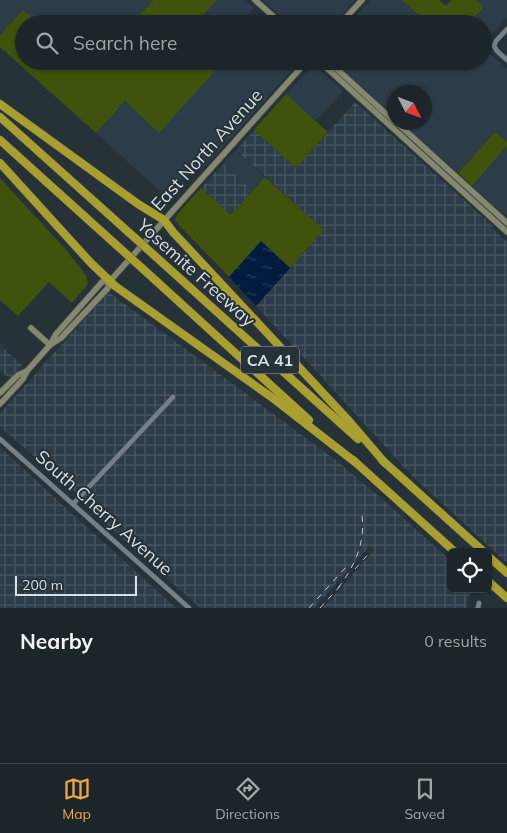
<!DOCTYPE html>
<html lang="en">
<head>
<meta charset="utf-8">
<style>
  body { margin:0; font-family:Mulish,sans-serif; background:#252d32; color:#f1f3f6 }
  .controls { position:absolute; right:15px; bottom:15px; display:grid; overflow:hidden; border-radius:8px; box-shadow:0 1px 4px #0004 }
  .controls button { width:45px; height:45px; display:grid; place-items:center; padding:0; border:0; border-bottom:1px solid #3a4247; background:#1c252a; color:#f1f3f6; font:25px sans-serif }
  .compass { position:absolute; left:387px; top:85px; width:45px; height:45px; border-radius:50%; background:#1c252a; box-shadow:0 1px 4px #0004; rotate:132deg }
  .scale { position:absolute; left:15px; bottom:12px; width:122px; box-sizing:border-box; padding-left:5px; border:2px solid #d8dfe4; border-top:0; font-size:14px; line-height:18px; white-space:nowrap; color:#d8dfe4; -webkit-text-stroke:4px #263138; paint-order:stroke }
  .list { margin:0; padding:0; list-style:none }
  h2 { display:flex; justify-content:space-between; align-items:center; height:65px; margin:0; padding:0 20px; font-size:21px }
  h2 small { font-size:16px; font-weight:400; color:#a0a5a8 }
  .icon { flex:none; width:28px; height:28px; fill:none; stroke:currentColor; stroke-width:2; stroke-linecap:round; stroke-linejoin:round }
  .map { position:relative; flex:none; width:507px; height:608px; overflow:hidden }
  .search { position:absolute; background:#1c252a; box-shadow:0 1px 4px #0004; left:15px; right:15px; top:15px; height:55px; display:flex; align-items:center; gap:12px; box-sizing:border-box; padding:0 18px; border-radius:28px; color:#a0a5a8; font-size:19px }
  .sheet { height:155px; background:#1c252a }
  nav { display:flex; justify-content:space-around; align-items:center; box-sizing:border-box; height:70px; border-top:1px solid #3a4247; background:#1c252a; font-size:14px; color:#a0a5a8 }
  nav a { display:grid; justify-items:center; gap:2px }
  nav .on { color:#f2a541 }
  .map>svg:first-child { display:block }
</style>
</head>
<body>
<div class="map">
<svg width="507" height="608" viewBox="0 0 507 608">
  <defs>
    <pattern id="industrial-grid" width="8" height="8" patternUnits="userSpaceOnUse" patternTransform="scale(1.25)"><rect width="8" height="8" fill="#2c3c48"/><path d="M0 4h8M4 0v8" fill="none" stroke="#4a5862"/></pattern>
    <pattern id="water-ripples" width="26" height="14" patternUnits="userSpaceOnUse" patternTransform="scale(1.25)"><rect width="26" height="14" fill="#021b3e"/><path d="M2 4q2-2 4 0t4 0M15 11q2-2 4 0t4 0" fill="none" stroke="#263c5a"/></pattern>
  </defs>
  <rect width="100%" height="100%" fill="#263138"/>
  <g fill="#2c3c48">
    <path d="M 0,0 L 153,0 L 132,24 L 39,24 L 23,10 L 0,35 Z"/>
    <path d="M 217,0 L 245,0 L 254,8 L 240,24 L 210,24 L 202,16 Z"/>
    <path d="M 263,0 L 355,0 L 334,24 L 289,24 Z"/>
    <path d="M 370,0 L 402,0 L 428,24 L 349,24 Z"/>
    <path d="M 476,0 L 507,0 L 507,17 L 483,44 L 483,24 L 468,24 L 484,7 Z"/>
    <path d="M 483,48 L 507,69 L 507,142 L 495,132 L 458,173 L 402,123 L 424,122 L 424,92 L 394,92 L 394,116 L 334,61 L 483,61 Z"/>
    <path d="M 224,61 L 300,61 L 226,144 L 201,170 L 195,166 L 168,193 L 164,195 L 96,133 L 125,101 L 159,132 Z"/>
    <path d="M 312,66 L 315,66 L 343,91 L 316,121 L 286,94 Z"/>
    <path d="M 507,146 L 507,215 L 502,213 L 472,186 Z"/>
    <path d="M 236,150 L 265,177 L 253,190 L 223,164 Z"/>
  </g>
  <g fill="url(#industrial-grid)">
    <path d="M 355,102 L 493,226 L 492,228 L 507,242 L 507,563 L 411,475 L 340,397 L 256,306 L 324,230 L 236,150 L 254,130 L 296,168 Z"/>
    <path d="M 223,164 L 253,190 L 231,215 L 201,188 Z"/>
    <path d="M 110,293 L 341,464 L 398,513 L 451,561 L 451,589 L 475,589 L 468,597 L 466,608 L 323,608 L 374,550 L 370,546 L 314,608 L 200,608 L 87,506 L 87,502 L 0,427 L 0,413 L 106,295 Z"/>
    <path d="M 0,345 L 22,365 L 10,379 L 0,370 Z"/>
    <path d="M 0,447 L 78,519 L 176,608 L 0,608 Z"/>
  </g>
  <g fill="#3f530c">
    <path d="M 153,0 L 217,0 L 202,16 L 210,24 L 132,24 Z"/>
    <path d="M 402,0 L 439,0 L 446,6 L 451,0 L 476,0 L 484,7 L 468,24 L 428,24 Z"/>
    <path d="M 23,10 L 39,24 L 24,24 L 24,61 L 80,61 L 90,70 L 98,61 L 224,61 L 159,133 L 125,101 L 96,133 L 0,47 L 0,35 Z"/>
    <path d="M 286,94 L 328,132 L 296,168 L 254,130 Z"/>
    <path d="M 495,132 L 507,142 L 507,146 L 472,186 L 458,173 Z"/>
    <path d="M 265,177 L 324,230 L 290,268 L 261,242 L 229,277 L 174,220 L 180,211 L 201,188 L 231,215 Z"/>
    <path d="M 0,178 L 68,252 L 86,275 L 88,284 L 72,303 L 49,282 L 18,316 L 0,300 Z"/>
  </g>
  <path fill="url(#water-ripples)" d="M 261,241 L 290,268 L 256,306 L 229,277 Z"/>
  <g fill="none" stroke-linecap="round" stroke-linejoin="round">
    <defs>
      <g id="street">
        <path d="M 507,29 L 496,41 L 494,46 L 497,51 L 507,60"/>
        <path d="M 0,439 L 189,608"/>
        <path d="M 73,504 L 173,397"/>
        <path d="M 478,608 L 479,603"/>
      </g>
      <g id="secondary">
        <path d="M 255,0 L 282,24"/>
        <path d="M 340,24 L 362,0"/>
        <path d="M 319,61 L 507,232"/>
        <path d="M 328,61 L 394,121"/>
        <path d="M 396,122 L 507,223"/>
        <path d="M 31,328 L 50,345 L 61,338 L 108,288 L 110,281 L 307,61"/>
        <path d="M 0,393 L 18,375 L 27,371"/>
        <path d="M 0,404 L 23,379 L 27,371 L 50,345 L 56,334 L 102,282 L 110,281"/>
      </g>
      <g id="highway">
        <path d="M 0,104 L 138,204 L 164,220 L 173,232 L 349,421 L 385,463"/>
        <path d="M 0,117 L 125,229"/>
        <path d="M 0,140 L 113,242"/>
        <path d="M 0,163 L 90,262 L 115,286 L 274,399 L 355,462"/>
        <path d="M 155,256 L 358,439"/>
        <path d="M 143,269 L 309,420"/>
        <path d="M 353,460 L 455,552"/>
        <path d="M 382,460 L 484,552"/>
        <path d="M 488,556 L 507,573"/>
        <path d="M 488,581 L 507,598"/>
      </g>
    </defs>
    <use href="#street" stroke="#434c52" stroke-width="5.5"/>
    <use href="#secondary" stroke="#434c52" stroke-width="7"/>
    <use href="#highway" stroke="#434c52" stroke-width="9"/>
    <use href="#street" stroke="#747f88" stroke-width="4.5"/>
    <use href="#secondary" stroke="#84896d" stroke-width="5.5"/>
    <use href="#highway" stroke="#a99f2e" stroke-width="8"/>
    <g stroke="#c1c9ce" stroke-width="1" stroke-dasharray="6 6" stroke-linecap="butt">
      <path d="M 355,569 L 371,551"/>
      <path d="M 338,588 C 356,565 367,539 361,510"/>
      <path d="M 309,608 L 346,567"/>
      <path d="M 320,608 L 342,584"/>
    </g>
    <defs>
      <g id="highway-bridge">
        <path d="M 125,229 L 155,256"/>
        <path d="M 113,242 L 143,269"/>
      </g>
    </defs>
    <use href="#highway-bridge" stroke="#434c52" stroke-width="9" stroke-linecap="butt"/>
    <use href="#highway-bridge" stroke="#a99f2e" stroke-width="8"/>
  </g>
  <g text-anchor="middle" stroke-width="4" stroke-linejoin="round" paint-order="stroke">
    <rect fill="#263138" stroke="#a3abb0" stroke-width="1" x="241" y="346.5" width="58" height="27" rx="4"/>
    <g font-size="16" font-weight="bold" fill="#d8dfe4">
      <text x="270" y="366">CA 41</text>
    </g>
    <g font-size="18" fill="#d8dfe4" stroke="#263138">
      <text transform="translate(207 150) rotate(-48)" y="6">East North Avenue</text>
      <text transform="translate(196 273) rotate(42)" y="6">Yosemite Freeway</text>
      <text transform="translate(104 513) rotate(42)" y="6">South Cherry Avenue</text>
    </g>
  </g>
</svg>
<div class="controls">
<button><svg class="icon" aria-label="locate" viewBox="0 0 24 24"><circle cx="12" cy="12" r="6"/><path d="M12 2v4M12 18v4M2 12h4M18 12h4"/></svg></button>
</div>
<svg class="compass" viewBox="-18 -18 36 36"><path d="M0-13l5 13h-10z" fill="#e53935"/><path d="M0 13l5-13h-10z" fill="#a0a5a8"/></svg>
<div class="scale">200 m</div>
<div class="search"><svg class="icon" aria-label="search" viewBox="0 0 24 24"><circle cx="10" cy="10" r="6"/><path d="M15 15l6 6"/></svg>Search here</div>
</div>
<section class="sheet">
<h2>Nearby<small>0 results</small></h2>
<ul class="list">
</ul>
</section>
<nav>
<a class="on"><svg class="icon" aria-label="map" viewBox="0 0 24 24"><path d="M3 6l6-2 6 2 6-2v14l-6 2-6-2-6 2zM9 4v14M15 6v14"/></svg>Map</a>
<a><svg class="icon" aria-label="directions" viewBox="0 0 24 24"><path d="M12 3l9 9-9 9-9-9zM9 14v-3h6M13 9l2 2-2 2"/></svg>Directions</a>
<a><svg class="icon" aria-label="saved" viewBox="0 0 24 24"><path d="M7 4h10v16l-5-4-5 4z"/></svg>Saved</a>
</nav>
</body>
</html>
